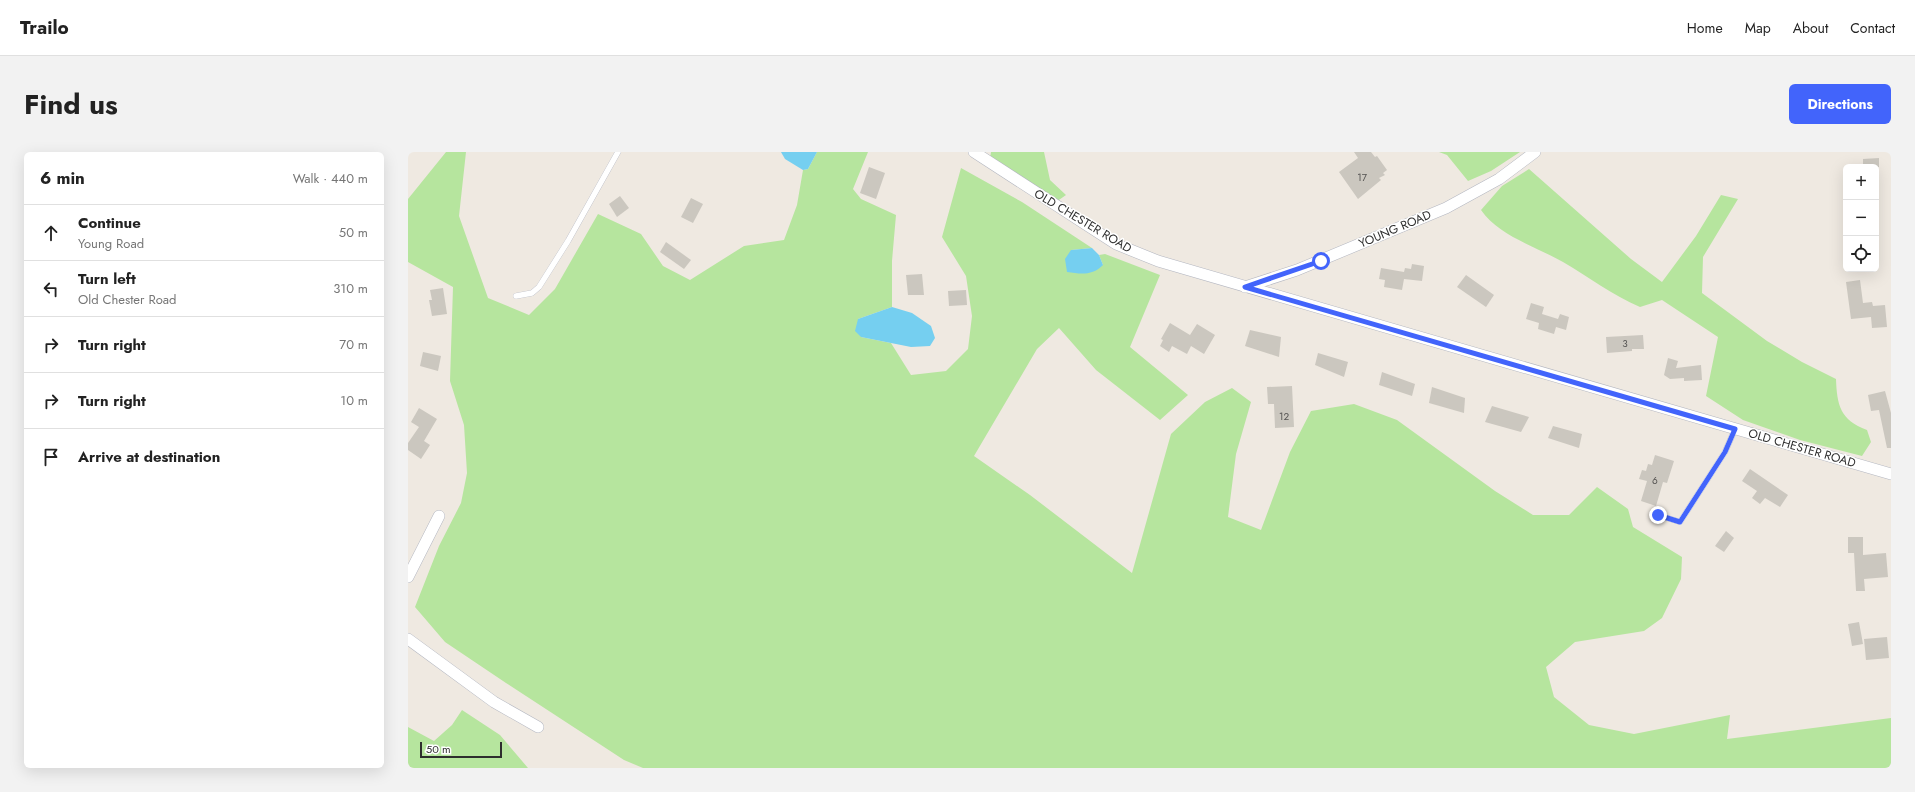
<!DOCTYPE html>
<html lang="en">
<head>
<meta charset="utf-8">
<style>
  body { margin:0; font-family:Jost,sans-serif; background:#f2f2f2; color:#222 }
  .controls { position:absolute; right:12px; top:12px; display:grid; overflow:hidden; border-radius:6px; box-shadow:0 4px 16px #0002 }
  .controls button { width:36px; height:36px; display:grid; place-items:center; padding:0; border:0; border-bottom:1px solid #e0e0e0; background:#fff; color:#222; font:20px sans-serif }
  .scale { position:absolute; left:12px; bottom:10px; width:82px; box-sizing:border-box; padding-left:4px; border:2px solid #2e2e2e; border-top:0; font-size:11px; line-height:14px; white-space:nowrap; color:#2e2e2e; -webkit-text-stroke:3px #fff; paint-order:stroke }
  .stop { position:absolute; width:12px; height:12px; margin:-9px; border:3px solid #4264fb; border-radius:50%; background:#fff }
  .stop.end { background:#4264fb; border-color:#fff; box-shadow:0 1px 4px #0008 }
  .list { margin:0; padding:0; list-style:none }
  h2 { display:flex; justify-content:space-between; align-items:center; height:52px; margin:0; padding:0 16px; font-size:17px }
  h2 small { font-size:13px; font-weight:400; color:#767676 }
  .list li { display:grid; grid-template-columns:26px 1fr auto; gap:12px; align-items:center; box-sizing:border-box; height:56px; padding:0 16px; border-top:1px solid #e0e0e0 }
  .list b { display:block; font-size:15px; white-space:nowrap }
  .list p { margin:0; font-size:13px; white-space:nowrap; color:#767676 }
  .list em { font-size:13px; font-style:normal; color:#767676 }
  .icon { flex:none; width:22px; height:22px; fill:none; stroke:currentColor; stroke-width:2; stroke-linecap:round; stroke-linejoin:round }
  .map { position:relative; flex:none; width:1483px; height:616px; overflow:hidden; border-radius:6px }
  header { display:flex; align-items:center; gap:24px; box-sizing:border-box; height:56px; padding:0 20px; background:#fff; border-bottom:1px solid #e0e0e0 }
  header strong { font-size:19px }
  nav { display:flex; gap:22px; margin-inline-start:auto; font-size:14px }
  .intro { display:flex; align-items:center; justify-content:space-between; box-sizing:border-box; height:96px; padding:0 24px }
  h1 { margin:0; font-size:28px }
  .button { padding:10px 18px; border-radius:6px; background:#4264fb; color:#fff; font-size:14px; font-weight:700 }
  main { display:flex; gap:24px; padding:0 24px }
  aside { flex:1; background:#fff; border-radius:6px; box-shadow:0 4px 16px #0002 }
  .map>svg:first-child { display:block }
</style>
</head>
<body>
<header>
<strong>Trailo</strong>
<nav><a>Home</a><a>Map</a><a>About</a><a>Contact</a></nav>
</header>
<div class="intro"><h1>Find us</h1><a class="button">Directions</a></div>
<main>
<aside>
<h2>6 min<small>Walk · 440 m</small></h2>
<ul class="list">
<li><svg class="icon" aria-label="ahead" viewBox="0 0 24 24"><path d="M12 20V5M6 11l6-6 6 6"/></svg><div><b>Continue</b><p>Young Road</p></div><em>50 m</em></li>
<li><svg class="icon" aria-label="left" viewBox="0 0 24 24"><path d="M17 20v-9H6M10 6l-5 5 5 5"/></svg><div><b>Turn left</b><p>Old Chester Road</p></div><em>310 m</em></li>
<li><svg class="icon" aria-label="right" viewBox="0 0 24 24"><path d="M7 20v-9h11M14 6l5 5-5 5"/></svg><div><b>Turn right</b></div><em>70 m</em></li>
<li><svg class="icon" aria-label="right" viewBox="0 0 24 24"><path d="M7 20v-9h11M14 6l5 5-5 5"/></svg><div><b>Turn right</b></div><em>10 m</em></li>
<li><svg class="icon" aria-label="arrive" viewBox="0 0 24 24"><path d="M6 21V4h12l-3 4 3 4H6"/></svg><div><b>Arrive at destination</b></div></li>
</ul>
</aside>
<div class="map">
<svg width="1483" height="616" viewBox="0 0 1483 616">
  <rect width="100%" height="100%" fill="#efe9e1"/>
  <g fill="#b6e59e">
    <path d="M 38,0 L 58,0 L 51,64 L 80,146 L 121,163 L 147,137 L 190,62 L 233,82 L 255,114 L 282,128 L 336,94 L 376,88 L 389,53 L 395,18 L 400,17 L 409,0 L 460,0 L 445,37 L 453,47 L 488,63 L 484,109 L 484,155 L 450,167 L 453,185 L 483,191 L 503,223 L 538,219 L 560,197 L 564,164 L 558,124 L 534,85 L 553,16 L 614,50 L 684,96 L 663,98 L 695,113 L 691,103 L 697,102 L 752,123 L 722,195 L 780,243 L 752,268 L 688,218 L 651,176 L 629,197 L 566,304 L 622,343 L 724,421 L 763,282 L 797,250 L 824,236 L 843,250 L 828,302 L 820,365 L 853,378 L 882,300 L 903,259 L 946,252 L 989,268 L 1087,339 L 1125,363 L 1161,363 L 1189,335 L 1220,357 L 1225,375 L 1274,405 L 1273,427 L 1254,466 L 1236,479 L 1167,490 L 1138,515 L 1146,545 L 1181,573 L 1226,582 L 1322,563 L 1319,587 L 1483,566 L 1483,616 L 235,616 L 216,608 L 98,531 L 37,490 L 7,455 L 31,394 L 53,351 L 59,321 L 56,273 L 42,229 L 45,135 L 0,110 L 0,47 Z"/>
    <path d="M 583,0 L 636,0 L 642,28 L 658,43 L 648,50 L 582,7 Z"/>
    <path d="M 1031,0 L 1112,0 L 1083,19 L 1060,29 L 1039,3 Z"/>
    <path d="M 1121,17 L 1223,107 L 1254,130 L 1288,84 L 1313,43 L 1330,47 L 1295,105 L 1294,141 L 1359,189 L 1394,210 L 1428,227 C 1429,253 1432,268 1459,278 L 1463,290 L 1454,304 L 1392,288 L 1335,268 L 1298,244 L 1310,185 L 1254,148 L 1232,155 C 1204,143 1181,125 1155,110 C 1127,94 1091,84 1073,58 L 1094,34 Z"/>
    <path d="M 54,558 L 92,583 L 120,616 L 0,616 L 0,575 L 26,589 L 44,573 Z"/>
  </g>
  <g fill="#75cff0">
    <path d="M 373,0 L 409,0 L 400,17 L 395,18 L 377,7 Z"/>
    <path d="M 684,96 L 691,103 L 695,113 C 684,124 673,122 659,120 L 657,107 L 663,98 Z"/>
    <path d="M 484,155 L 504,161 L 523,174 L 527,186 L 522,194 L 503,195 L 453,185 L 447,179 L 450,167 Z"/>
  </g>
  <g fill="#cbc7bf">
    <path d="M 946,0 L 963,0 L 967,5 L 969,4 L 979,18 L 975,21 L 977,23 L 971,26 L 973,28 L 950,47 L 931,20 L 950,6 Z"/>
    <path d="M 1471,6 L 1471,15 L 1455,15 L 1455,7 Z"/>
    <path d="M 461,15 L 477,21 L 468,47 L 452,41 Z"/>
    <path d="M 212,44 L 221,56 L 209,65 L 201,52 Z"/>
    <path d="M 283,46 L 295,52 L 285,71 L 273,65 Z"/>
    <path d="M 258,90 L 283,108 L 276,117 L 252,100 Z"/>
    <path d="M 1004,112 L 1016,114 L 1014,129 L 996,127 L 994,138 L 976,135 L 977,128 L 971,127 L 973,116 L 996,120 L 997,116 L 1003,117 Z"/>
    <path d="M 514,122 L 516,143 L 500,143 L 498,123 Z"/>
    <path d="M 1058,123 L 1086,143 L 1078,155 L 1049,135 Z"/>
    <path d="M 1452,128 L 1455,151 L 1464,150 L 1465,154 L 1477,153 L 1479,175 L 1464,176 L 1463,165 L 1443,167 L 1438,130 Z"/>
    <path d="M 35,136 L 39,162 L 24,164 L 21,148 L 24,148 L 22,138 Z"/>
    <path d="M 558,138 L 559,153 L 541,154 L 540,139 Z"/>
    <path d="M 1123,151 L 1136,155 L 1134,162 L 1150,167 L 1152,162 L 1161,165 L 1158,178 L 1148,175 L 1146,182 L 1130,177 L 1131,171 L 1118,167 Z"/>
    <path d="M 762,171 L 782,183 L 789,172 L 807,183 L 796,202 L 783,194 L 779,202 L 764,194 L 761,200 L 752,194 L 755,188 L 753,187 Z"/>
    <path d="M 842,178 L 873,185 L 871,205 L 837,194 Z"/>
    <path d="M 1235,183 L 1236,197 L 1224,197 L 1224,199 L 1199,201 L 1198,185 Z"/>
    <path d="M 15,200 L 33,204 L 30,219 L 12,214 Z"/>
    <path d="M 910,201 L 940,210 L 936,225 L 907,213 Z"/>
    <path d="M 1260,206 L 1270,209 L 1268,216 L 1293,213 L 1294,228 L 1276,229 L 1276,226 L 1262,227 L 1256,223 Z"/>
    <path d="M 974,220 L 1007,232 L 1004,244 L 971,233 Z"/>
    <path d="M 884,234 L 886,275 L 867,276 L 866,252 L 860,252 L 859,235 Z"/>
    <path d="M 1024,235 L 1057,246 L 1056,261 L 1021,251 Z"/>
    <path d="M 1477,239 L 1483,261 L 1483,296 L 1479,296 L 1471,258 L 1463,259 L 1460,243 Z"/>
    <path d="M 1084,254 L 1121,265 L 1113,280 L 1077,270 Z"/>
    <path d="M 11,256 L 29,267 L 16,289 L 22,293 L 13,307 L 0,298 L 0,291 L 11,275 L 3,270 Z"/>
    <path d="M 1145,274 L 1174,282 L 1171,296 L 1140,286 Z"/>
    <path d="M 1247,303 L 1266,309 L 1259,331 L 1255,330 L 1248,354 L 1233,349 L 1239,329 L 1231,327 L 1234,318 L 1238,319 L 1240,312 L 1244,313 Z"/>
    <path d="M 1342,317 L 1380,343 L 1372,355 L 1357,346 L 1352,352 L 1344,346 L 1349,339 L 1334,329 Z"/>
    <path d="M 1318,379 L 1326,386 L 1316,400 L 1307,394 Z"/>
    <path d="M 1440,385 L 1455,385 L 1455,403 L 1478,401 L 1480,425 L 1456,427 L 1457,439 L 1448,439 L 1446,401 L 1440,401 Z"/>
    <path d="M 1451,470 L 1455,492 L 1444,494 L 1440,472 Z"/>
    <path d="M 1479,485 L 1481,506 L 1458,508 L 1456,487 Z"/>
  </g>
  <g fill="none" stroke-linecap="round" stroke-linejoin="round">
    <defs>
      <g id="service">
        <path d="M 108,144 L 124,141 L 131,135 L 160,89 L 210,0"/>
        <path d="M 1250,363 L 1272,370 L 1317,300 L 1327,277"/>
      </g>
      <g id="minor">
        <path d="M 566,0 L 708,92 L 750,109 L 1483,322"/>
        <path d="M 837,135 L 889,118 L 1038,56 L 1091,27 L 1127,0"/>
        <path d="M 0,425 L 31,364"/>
        <path d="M 0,487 L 86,550 L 130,575"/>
      </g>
    </defs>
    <use href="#service" stroke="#b4b7c1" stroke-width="6"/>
    <use href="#minor" stroke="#b4b7c1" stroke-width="12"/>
    <use href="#service" stroke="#fff" stroke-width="5.5"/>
    <use href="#minor" stroke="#fff" stroke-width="11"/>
  </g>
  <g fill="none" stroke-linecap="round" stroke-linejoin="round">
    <path stroke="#4264fb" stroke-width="5" d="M 913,109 L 837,135 L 1327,277 L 1317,300 L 1272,370 L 1250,363"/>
  </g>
  <g text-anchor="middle" stroke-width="3" stroke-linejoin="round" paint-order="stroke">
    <g font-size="10" fill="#555452">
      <text x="954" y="29">17</text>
      <text x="1217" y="195">3</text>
      <text x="876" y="268">12</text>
      <text x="1247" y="332">6</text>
    </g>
    <g font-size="12" fill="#2e2e2e" stroke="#fff">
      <text transform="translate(675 69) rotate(31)" y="4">OLD CHESTER ROAD</text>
      <text transform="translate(987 77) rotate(-23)" y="4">YOUNG ROAD</text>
      <text transform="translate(1394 296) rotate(16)" y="4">OLD CHESTER ROAD</text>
    </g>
  </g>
</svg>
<div class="controls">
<button>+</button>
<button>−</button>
<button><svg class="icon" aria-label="locate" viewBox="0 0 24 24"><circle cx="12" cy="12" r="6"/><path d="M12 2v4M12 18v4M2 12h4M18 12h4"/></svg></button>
</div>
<div class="scale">50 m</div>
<div class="stop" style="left:913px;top:109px"></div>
<div class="stop end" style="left:1250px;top:363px"></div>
</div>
</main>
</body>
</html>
